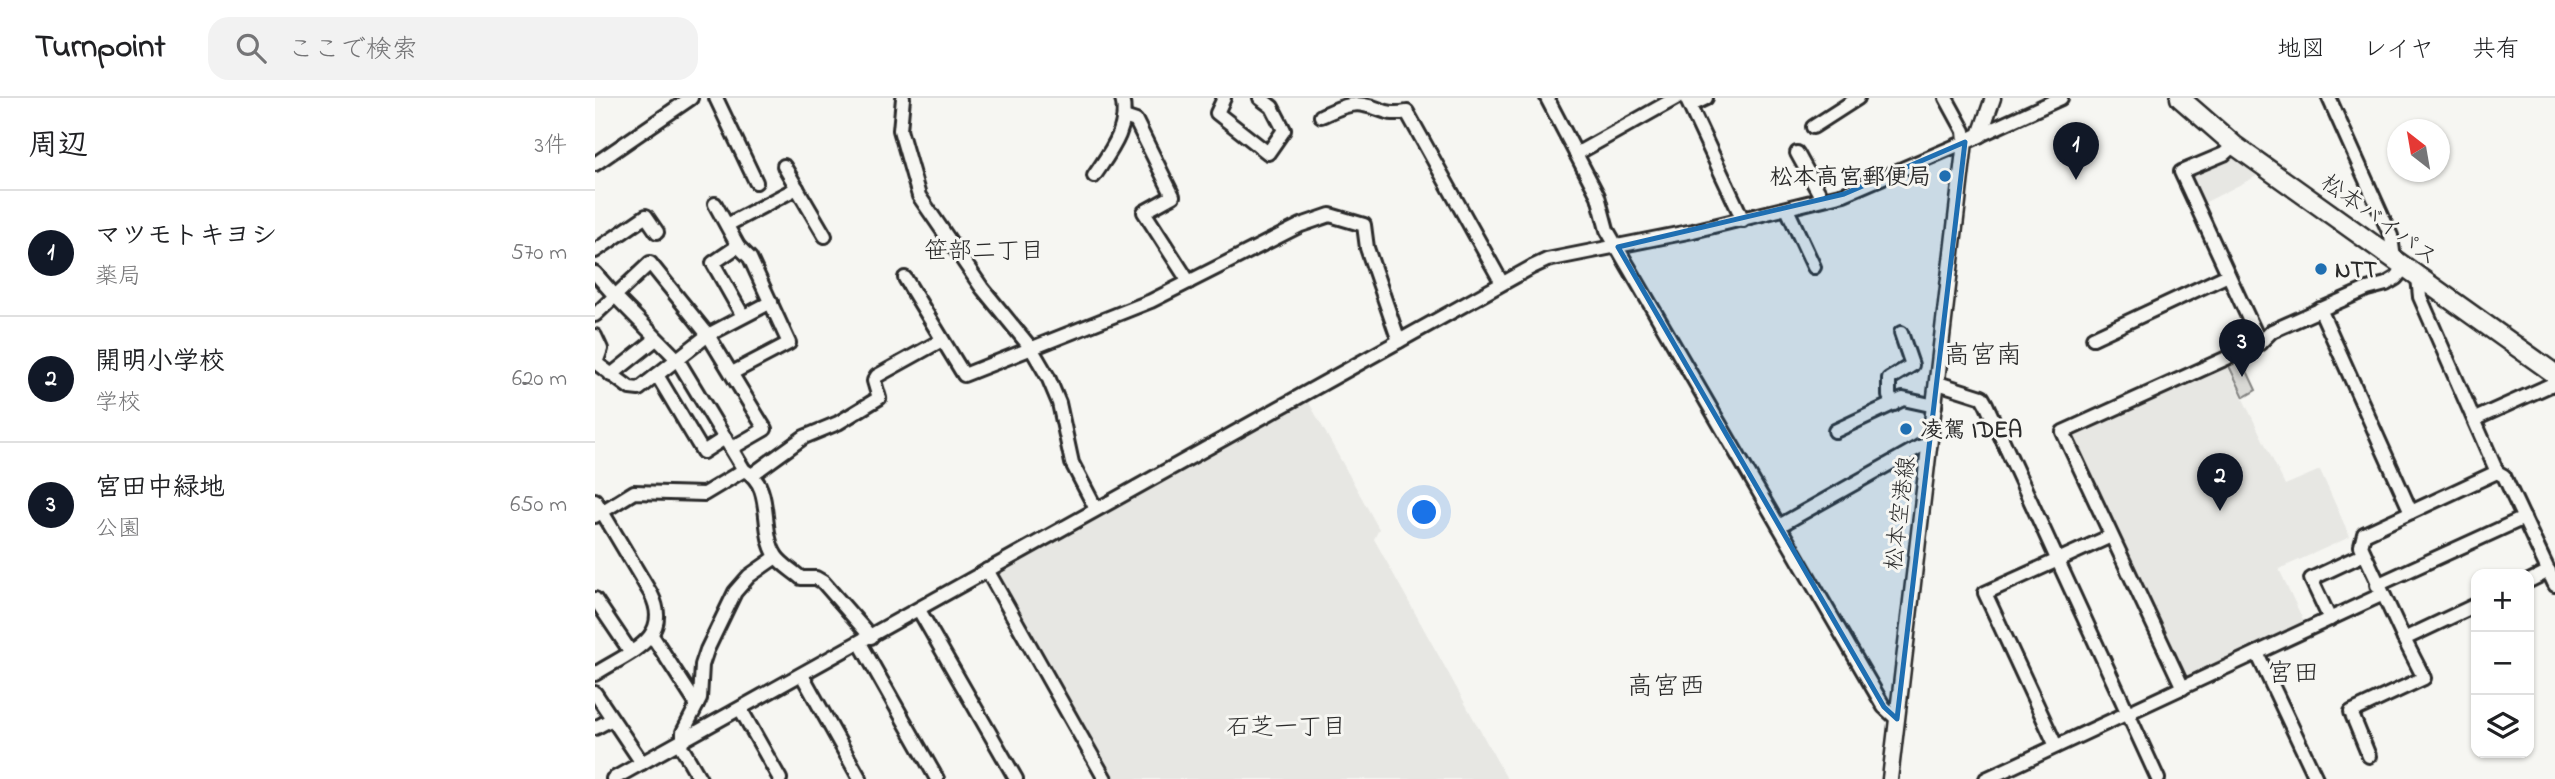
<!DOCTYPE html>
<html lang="ja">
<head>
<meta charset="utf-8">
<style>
  body { margin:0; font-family:"Indie Flower","Klee One",sans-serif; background:#f2f2f2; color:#202124 }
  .controls { position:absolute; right:21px; bottom:21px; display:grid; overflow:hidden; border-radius:14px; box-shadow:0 2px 5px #0004 }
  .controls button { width:63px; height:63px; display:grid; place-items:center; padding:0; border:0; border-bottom:2px solid #e0e0e0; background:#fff; color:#202124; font:35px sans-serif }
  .compass { position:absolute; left:1792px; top:21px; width:63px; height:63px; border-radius:50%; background:#fff; box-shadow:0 2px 5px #0004; rotate:329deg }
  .you { position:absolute; left:830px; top:415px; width:24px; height:24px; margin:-18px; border:5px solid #fff; border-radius:50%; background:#1a73e8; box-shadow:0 0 0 10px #1a73e833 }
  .badge { display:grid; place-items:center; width:46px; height:46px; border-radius:50%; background:#111827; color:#fff; font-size:23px; font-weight:700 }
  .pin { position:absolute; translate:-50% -58px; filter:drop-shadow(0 2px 4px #0008) }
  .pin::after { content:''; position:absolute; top:37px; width:24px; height:21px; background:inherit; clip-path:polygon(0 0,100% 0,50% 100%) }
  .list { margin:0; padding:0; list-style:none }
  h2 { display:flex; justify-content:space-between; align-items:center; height:91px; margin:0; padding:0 28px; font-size:30px }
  h2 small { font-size:23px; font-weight:400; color:#757577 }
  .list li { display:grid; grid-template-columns:46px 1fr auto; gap:21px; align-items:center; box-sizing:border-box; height:126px; padding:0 28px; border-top:2px solid #e0e0e0 }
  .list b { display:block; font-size:26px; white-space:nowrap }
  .list p { margin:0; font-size:23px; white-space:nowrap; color:#757577 }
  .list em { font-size:23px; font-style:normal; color:#757577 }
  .icon { flex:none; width:38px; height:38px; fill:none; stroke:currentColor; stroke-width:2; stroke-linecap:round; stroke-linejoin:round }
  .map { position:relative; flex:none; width:1960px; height:681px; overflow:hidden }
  header { display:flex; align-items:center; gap:42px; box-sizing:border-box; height:98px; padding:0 35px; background:#fff; border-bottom:2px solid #e0e0e0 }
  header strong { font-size:33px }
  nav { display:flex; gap:38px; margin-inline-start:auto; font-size:24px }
  .search { width:490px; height:63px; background:#f2f2f2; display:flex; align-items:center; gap:18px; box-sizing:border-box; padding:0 24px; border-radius:21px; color:#757577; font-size:26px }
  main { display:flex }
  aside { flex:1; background:#fff }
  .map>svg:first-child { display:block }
</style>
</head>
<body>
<header>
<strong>Turnpoint</strong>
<div class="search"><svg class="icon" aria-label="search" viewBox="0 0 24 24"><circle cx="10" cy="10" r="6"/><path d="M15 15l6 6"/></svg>ここで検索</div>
<nav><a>地図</a><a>レイヤ</a><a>共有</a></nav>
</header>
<main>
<aside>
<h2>周辺<small>3件</small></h2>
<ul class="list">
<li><span class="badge">1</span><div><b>マツモトキヨシ</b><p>薬局</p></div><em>570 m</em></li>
<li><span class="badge">2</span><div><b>開明小学校</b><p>学校</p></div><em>620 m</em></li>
<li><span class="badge">3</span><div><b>宮田中緑地</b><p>公園</p></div><em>650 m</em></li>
</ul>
</aside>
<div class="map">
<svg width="1960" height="681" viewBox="0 0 1960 681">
  <rect width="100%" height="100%" fill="#f6f6f2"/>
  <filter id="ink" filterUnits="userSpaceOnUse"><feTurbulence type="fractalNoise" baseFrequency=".0143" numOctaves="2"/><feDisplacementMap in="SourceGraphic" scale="14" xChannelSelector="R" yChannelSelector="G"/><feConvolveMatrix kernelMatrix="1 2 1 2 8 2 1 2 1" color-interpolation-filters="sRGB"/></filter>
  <g filter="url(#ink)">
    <g fill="#e7e7e3">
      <path d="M 1634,57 L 1662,78 L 1605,107 L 1592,77 Z"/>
      <path d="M 1631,266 L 1690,387 L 1725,372 L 1755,439 L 1684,471 L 1710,526 L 1589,586 L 1476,345 L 1478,336 Z"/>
      <path d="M 712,301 L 784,431 L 779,441 L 912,681 L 514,681 L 398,476 Z"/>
    </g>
    <path fill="#d9d9d5" stroke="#828280" stroke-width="2" d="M 1646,260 L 1661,292 L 1649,299 L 1633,266 Z"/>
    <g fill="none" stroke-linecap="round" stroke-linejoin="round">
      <defs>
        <g id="minor">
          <path d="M 121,0 L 161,84"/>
          <path d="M 308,0 L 305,32 L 324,98 L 387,190 L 436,250 L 453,279 L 464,305 L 477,365 L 501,411"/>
          <path d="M 629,0 L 622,15 L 673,55 L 689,32 L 677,9 L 665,0"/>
          <path d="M 952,0 L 1003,98 L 1012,132 L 1289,609 L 1302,621"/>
          <path d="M 1091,0 L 1148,122"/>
          <path d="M 1734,0 L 1796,138 L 1799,161"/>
          <path d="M 1096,7 L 1111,0"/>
          <path d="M 726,18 C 740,12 754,4 769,7 C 788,10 789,18 812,14 L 907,185"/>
          <path d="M 529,19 L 541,23 L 578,98 L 549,114 L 594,184"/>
          <path d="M 1218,29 L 1263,0"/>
          <path d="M 1385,37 L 1466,0"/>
          <path d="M 1639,47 L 1629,56 L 1586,74 L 1665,245"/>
          <path d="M 1202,55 L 1224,95"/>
          <path d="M 981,56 L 1081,0"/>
          <path d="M 0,66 L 96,0"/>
          <path d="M 189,68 L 230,138"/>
          <path d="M 499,78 C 515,54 535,30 527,0"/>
          <path d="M 120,106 L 143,148 L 118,165 L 148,218"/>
          <path d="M 1192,111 L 1219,169"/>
          <path d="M 132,127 L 202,90"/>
          <path d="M 0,153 L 51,118 L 62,134"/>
          <path d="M 0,175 L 20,198 L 0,217"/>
          <path d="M 1823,179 L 1825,199 L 1902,374 L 1909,378 L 1960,487"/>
          <path d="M 310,180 L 369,277 L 556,203 L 706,127 L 735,117 L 769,127 L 772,150 L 804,243"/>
          <path d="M 1725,211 L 1816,414"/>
          <path d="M 0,238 L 6,251 L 1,265 L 35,290 L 44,291 L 113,237 L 176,204"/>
          <path d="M 1498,240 L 1633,177"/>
          <path d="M 137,275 L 194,245 L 155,160 L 143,148"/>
          <path d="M 16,277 L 61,241"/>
          <path d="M 62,277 L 108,354 L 130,340"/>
          <path d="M 1343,285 L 1387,299 L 1391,306 L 1563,681"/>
          <path d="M 1299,306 L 1294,298 L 1294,281 L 1317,267 L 1306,235"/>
          <path d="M 1880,321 L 1960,285"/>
          <path d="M 1240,333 L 1308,301 L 1340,308"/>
          <path d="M 137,350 L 170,331 L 113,237 L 55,165 L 20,198 L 82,261 L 149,372"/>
          <path d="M 158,376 L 209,339 L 243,325 L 284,300 L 279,283 L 282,278 L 347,242"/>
          <path d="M 0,402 L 56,496 C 79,541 32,555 0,576"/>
          <path d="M 0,418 L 39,394 L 109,396 L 149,372 C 180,388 164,432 181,458 C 186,466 198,473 206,480 L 221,480 L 228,484 L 276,539"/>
          <path d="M 1184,428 L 1324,349 L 1335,346"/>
          <path d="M 392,472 L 510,681"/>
          <path d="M 1934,483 L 1954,473"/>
          <path d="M 1782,487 L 1929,420"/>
          <path d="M 0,501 L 35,553"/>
          <path d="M 1881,507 L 1809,541 L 1766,448 L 1769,436 L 1902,374"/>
          <path d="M 324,512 L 421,681"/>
          <path d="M 1735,521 L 1716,481 L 1767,457"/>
          <path d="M 58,539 L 102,607"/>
          <path d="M 265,545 L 342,681"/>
          <path d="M 1662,555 L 1721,680 L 1718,681"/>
          <path d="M 207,577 L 265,681"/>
          <path d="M 1588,590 L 1468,334 L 1665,245 L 1677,233 L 1772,191 L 1791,186 L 1801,180 L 1810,169"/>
          <path d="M 0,595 L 47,665"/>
          <path d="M 146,612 L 185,681"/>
          <path d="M 0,630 L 17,621"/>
          <path d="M 88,643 L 88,634 L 105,601 L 107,567 L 112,552 L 140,494 L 154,478 L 181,459"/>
          <path d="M 84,645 L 105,681"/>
          <path d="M 1461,648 L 1390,495 L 1516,438"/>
          <path d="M 1774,658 L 1756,614 L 1829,580 L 1809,541"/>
          <path d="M 18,681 L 937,169 L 952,162 L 1098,133 L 1249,96 L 1370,44 L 1369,33 L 1351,0"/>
          <path d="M 1391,681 L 1786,497"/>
        </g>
        <path id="major" d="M 1295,681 L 1370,44 L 1385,37 L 1398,0"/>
        <path id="highway" d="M 1585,0 L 1639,47 L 1960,276"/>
      </defs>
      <use href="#minor" stroke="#2b2b2b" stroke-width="18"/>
      <use href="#major" stroke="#2b2b2b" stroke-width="19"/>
      <use href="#highway" stroke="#2b2b2b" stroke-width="23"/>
      <use href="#minor" stroke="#f6f6f2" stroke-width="12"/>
      <use href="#major" stroke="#f6f6f2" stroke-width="14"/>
      <use href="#highway" stroke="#f6f6f2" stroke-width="18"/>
    </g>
  </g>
  <path fill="#1f6fb2" fill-opacity="0.2" stroke="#1f6fb2" stroke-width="5" stroke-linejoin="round" d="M 1370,44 L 1302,621 L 1289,609 L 1023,149 L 1249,96 Z"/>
  <g fill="#1f6fb2" stroke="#f6f6f2" stroke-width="2.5">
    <circle cx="1350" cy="78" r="7"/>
    <circle cx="1726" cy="171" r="7"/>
    <circle cx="1311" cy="331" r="7"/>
  </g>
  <g text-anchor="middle" stroke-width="6" stroke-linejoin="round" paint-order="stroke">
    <g font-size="23" font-weight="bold" fill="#2b2b2b" stroke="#f6f6f2" text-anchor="start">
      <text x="1336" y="86" text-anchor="end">松本高宮郵便局</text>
      <text x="1740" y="179">NTT</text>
      <text x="1325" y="339">凌駕 IDEA</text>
    </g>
    <g font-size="23" fill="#2b2b2b" stroke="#f6f6f2">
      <text transform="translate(1785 121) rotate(36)" y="8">松本バイパス</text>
      <text transform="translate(1304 415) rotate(-83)" y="8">松本空港線</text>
    </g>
    <g font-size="24" fill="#2b2b2b" stroke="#f6f6f2">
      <text x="389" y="160">笹部二丁目</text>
      <text x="691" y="636">石芝一丁目</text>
    </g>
    <g font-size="26" fill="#2b2b2b" stroke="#f6f6f2">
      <text x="1388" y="265">高宮南</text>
      <text x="1698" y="583">宮田</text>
      <text x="1071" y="596">高宮西</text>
    </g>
  </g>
</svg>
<div class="controls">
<button>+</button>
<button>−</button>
<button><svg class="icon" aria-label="layers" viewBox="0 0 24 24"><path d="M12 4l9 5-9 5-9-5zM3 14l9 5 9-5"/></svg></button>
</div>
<svg class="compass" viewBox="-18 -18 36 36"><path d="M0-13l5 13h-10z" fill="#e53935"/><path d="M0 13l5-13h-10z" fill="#757577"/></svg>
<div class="you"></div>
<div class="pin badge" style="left:1481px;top:82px">1</div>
<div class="pin badge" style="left:1625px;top:413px">2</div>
<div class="pin badge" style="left:1647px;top:279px">3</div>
</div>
</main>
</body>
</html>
